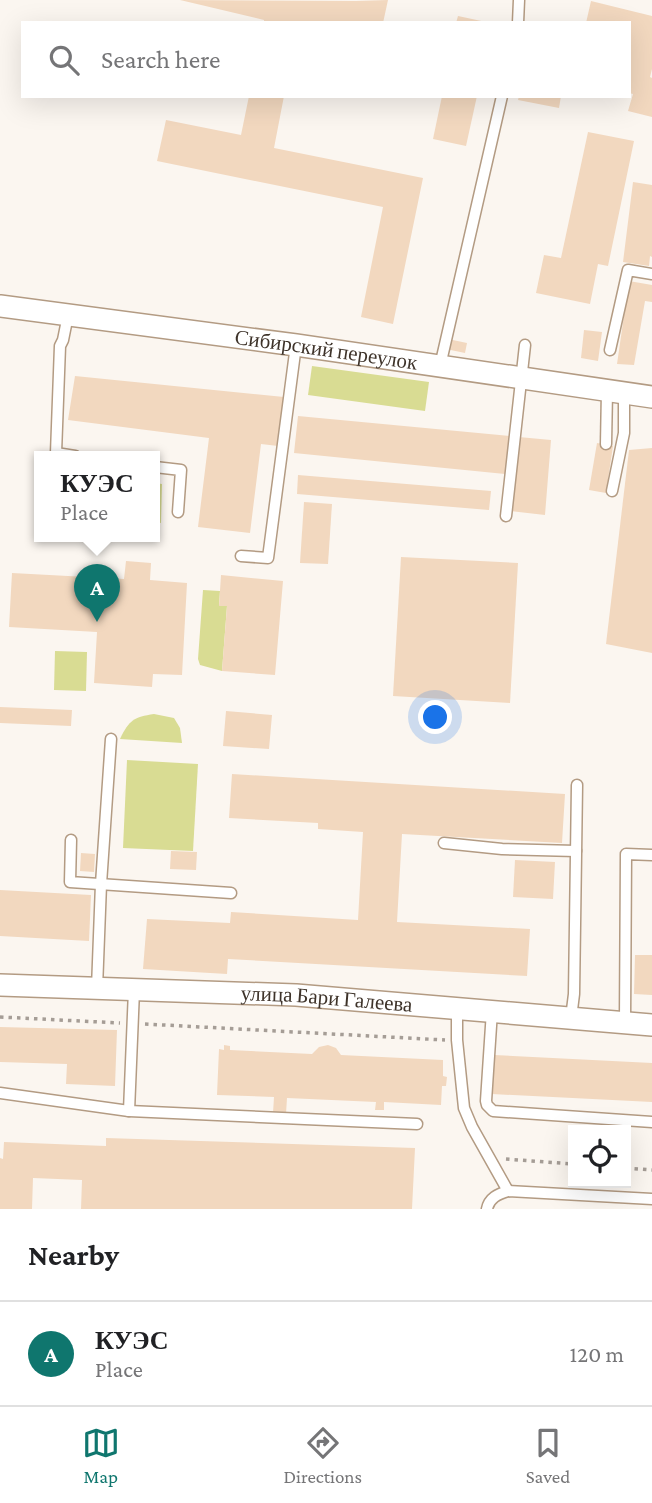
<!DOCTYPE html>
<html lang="en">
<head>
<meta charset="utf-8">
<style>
  body { margin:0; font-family:"Crimson Pro",serif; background:#f6f6f6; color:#202124 }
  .controls { position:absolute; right:21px; bottom:21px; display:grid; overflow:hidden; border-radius:0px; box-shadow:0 7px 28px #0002 }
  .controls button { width:63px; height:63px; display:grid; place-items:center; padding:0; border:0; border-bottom:2px solid #e0e0e0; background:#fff; color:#202124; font:35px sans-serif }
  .you { position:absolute; left:436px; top:718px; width:24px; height:24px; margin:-18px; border:5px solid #fff; border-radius:50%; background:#1a73e8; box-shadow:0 0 0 10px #1a73e833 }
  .badge { display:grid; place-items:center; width:46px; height:46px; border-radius:50%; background:#0f766e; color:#fff; font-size:23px; font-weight:700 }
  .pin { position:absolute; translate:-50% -58px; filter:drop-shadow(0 2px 4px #0008) }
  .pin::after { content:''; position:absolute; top:37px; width:24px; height:21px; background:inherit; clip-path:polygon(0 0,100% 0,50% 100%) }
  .popup { position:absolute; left:34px; top:451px; width:126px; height:91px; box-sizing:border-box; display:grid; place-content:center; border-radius:0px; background:#fff; filter:drop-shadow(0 2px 5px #0005); font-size:23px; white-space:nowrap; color:#757577 }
  .popup b { font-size:26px; color:#202124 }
  .popup::after { content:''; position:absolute; left:50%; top:100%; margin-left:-14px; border:14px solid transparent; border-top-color:#fff }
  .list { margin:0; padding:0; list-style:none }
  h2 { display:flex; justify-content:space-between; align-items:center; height:91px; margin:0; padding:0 28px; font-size:30px }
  h2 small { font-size:23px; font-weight:400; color:#757577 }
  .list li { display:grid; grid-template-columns:46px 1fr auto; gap:21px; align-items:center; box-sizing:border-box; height:105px; padding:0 28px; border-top:2px solid #e0e0e0 }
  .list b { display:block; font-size:26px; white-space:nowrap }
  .list p { margin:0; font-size:23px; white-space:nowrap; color:#757577 }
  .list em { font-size:23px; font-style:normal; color:#757577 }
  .icon { flex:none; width:38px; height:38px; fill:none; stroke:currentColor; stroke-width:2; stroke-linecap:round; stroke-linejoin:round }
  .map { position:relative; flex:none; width:652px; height:1209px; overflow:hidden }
  .search { position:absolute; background:#fff; box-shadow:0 7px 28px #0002; left:21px; right:21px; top:21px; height:77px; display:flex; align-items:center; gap:18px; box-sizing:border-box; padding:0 24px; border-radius:0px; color:#757577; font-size:26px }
  .sheet { height:196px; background:#fff }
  nav { display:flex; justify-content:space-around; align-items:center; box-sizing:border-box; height:98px; border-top:2px solid #e0e0e0; background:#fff; font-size:19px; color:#757577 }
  nav a { display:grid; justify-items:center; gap:4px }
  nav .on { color:#0f766e }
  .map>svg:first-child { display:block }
</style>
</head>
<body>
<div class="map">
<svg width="652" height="1209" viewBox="0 0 652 1209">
  <rect width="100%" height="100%" fill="#fbf6f0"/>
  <g fill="#d9dc93">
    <path d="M 312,366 L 429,382 L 425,411 L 308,395 Z"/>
    <path d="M 155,483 L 162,484 L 161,523 L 155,522 Z"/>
    <path d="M 203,590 L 220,591 L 219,605 L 227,606 L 222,671 L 200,665 L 198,659 Z"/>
    <path d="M 55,651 L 87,652 L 86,691 L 54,690 Z"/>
    <path d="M 154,714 L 174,718 L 180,728 L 182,743 L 120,739 C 129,720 134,717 154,714 Z"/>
    <path d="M 127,760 L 198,764 L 193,851 L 123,848 Z"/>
  </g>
  <g fill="#f2d8bf">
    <path d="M 180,0 L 356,1 L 388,0 L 383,23 L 264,23 L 264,20 Z"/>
    <path d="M 591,1 L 652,16 L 652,69 L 650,77 L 652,78 L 652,117 L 628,111 L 633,94 L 629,93 L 629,23 L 586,23 Z"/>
    <path d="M 458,16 L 486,22 L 486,23 L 456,23 Z"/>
    <path d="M 249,96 L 284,96 L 274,148 L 423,178 L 393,324 L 361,317 L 383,207 L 157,161 L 166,120 L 241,135 Z"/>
    <path d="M 442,96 L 477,96 L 466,146 L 433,139 Z"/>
    <path d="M 519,96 L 561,96 L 559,108 L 518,100 Z"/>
    <path d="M 588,132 L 634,141 L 608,266 L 598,264 L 590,304 L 536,293 L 544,255 L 561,258 Z"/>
    <path d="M 633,182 L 652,185 L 652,257 L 650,256 L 649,266 L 623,262 Z"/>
    <path d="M 629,281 L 652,285 L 652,302 L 645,301 L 634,365 L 617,364 Z"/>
    <path d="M 584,330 L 602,332 L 598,361 L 581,358 Z"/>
    <path d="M 448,339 L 467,343 L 465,353 L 446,349 Z"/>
    <path d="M 75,376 L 284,397 L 278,446 L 261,444 L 250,533 L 198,527 L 209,438 L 68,420 Z"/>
    <path d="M 298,416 L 551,440 L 545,515 L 510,511 L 514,475 L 294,453 Z"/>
    <path d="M 597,443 L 613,446 L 606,493 L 589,490 Z"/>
    <path d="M 652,448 L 652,653 L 606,644 L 629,450 Z"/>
    <path d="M 298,475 L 491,491 L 489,510 L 297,494 Z"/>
    <path d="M 304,502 L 332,504 L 328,564 L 300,563 Z"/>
    <path d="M 401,557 L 518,563 L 510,703 L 393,696 Z"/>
    <path d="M 126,561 L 151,563 L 150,580 L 187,583 L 182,675 L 153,674 L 152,687 L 94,683 L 97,632 L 9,627 L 12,573 L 124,579 Z"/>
    <path d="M 221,575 L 283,581 L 275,675 L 222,671 L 227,606 L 219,606 Z"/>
    <path d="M 0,707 L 72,710 L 71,726 L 0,723 Z"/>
    <path d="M 226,711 L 272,715 L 269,749 L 223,746 Z"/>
    <path d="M 232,774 L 565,794 L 562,843 L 402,834 L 397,922 L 530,929 L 527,976 L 228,959 L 227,974 L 143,969 L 147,919 L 230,923 L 231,912 L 358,920 L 363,832 L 318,829 L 318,823 L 229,818 Z"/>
    <path d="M 171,851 L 197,852 L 196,870 L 170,869 Z"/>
    <path d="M 81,853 L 95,854 L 94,872 L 80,871 Z"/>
    <path d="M 515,860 L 555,862 L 553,899 L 513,897 Z"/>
    <path d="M 0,890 L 91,895 L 89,941 L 0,936 Z"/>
    <path d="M 635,955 L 652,955 L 652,995 L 634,994 Z"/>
    <path d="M 0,1027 L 117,1030 L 115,1086 L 66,1084 L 67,1064 L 0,1062 Z"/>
    <path d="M 224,1045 L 230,1046 L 230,1050 L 312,1054 L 319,1047 L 328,1045 L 336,1048 L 341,1055 L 443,1060 L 443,1076 L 447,1077 L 446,1086 L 442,1086 L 441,1105 L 384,1102 L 384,1110 L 375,1110 L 376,1102 L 287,1098 L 286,1114 L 273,1113 L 274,1097 L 217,1095 L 219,1049 L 224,1050 Z"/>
    <path d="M 494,1055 L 652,1063 L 652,1102 L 492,1094 Z"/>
    <path d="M 106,1138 L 415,1148 L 412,1209 L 81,1209 L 82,1180 L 33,1178 L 32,1209 L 0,1209 L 0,1158 L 3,1159 L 4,1142 L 106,1146 Z"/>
  </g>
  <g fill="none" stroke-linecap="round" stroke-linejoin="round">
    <defs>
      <g id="service">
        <path d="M 518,23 L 519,0"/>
        <path d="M 68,315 L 63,340 L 60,346 L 56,453 L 75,456"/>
        <path d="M 610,350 L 628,270 L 652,274"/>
        <path d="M 440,366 L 502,96"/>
        <path d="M 606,444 L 607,391"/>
        <path d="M 155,467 L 181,470 L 178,512"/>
        <path d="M 612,491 L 624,433 L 624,394"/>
        <path d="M 506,516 L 525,345"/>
        <path d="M 241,556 L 268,558 L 296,345"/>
        <path d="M 71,840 L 70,882 L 231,893"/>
        <path d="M 444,843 L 502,849 L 576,851"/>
        <path d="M 97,988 L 101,884 L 111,739"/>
        <path d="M 457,1008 L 457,1040 L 464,1108 L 472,1127 L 508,1191"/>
        <path d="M 492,1011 L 486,1101 L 487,1105 L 493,1111 L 652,1122"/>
        <path d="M 571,1018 L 574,994 L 577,785"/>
        <path d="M 625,1022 L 626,854 L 652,855"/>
        <path d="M 0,1093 L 129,1111 L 417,1124"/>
        <path d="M 129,1111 L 134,990"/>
        <path d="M 487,1209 C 489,1198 498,1194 508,1191 L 652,1199"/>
      </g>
      <g id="minor">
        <path id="s1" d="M 0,306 L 296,345 L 652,397"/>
        <path id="s2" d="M 0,985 L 296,995 L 652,1025"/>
      </g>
    </defs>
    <use href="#service" stroke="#b39b83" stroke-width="13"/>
    <use href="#minor" stroke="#b39b83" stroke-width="24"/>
    <g stroke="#a59d96" stroke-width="3.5" stroke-dasharray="3.5 5" stroke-linecap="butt">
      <path d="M 0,1017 L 120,1023"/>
      <path d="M 145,1024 L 445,1040"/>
      <path d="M 506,1159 L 573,1164"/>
      <path d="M 626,1168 L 652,1170"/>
    </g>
    <use href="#service" stroke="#fff" stroke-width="10"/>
    <use href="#minor" stroke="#fff" stroke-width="21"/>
  </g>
  <g text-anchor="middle" stroke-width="5" stroke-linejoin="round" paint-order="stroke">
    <g font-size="21" fill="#3e332a" stroke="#fff">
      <text dy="7" stroke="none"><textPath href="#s1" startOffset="329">Сибирский переулок</textPath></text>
      <text dy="7" stroke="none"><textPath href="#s2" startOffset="327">улица Бари Галеева</textPath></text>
    </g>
  </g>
</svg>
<div class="controls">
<button><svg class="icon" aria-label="locate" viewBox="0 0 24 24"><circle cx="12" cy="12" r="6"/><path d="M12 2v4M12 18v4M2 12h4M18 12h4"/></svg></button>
</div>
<div class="you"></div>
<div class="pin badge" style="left:97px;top:622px">A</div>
<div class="popup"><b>КУЭС</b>Place</div>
<div class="search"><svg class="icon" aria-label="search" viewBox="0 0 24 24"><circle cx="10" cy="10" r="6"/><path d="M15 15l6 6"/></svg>Search here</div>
</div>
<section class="sheet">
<h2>Nearby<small></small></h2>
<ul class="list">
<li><span class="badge">A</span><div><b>КУЭС</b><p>Place</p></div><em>120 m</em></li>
</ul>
</section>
<nav>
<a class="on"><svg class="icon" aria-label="map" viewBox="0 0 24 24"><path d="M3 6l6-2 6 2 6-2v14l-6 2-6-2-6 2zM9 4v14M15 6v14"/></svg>Map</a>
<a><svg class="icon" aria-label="directions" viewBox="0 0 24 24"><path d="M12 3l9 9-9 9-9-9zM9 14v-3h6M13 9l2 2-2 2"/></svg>Directions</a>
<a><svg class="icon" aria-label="saved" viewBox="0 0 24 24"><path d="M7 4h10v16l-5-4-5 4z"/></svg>Saved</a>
</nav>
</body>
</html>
